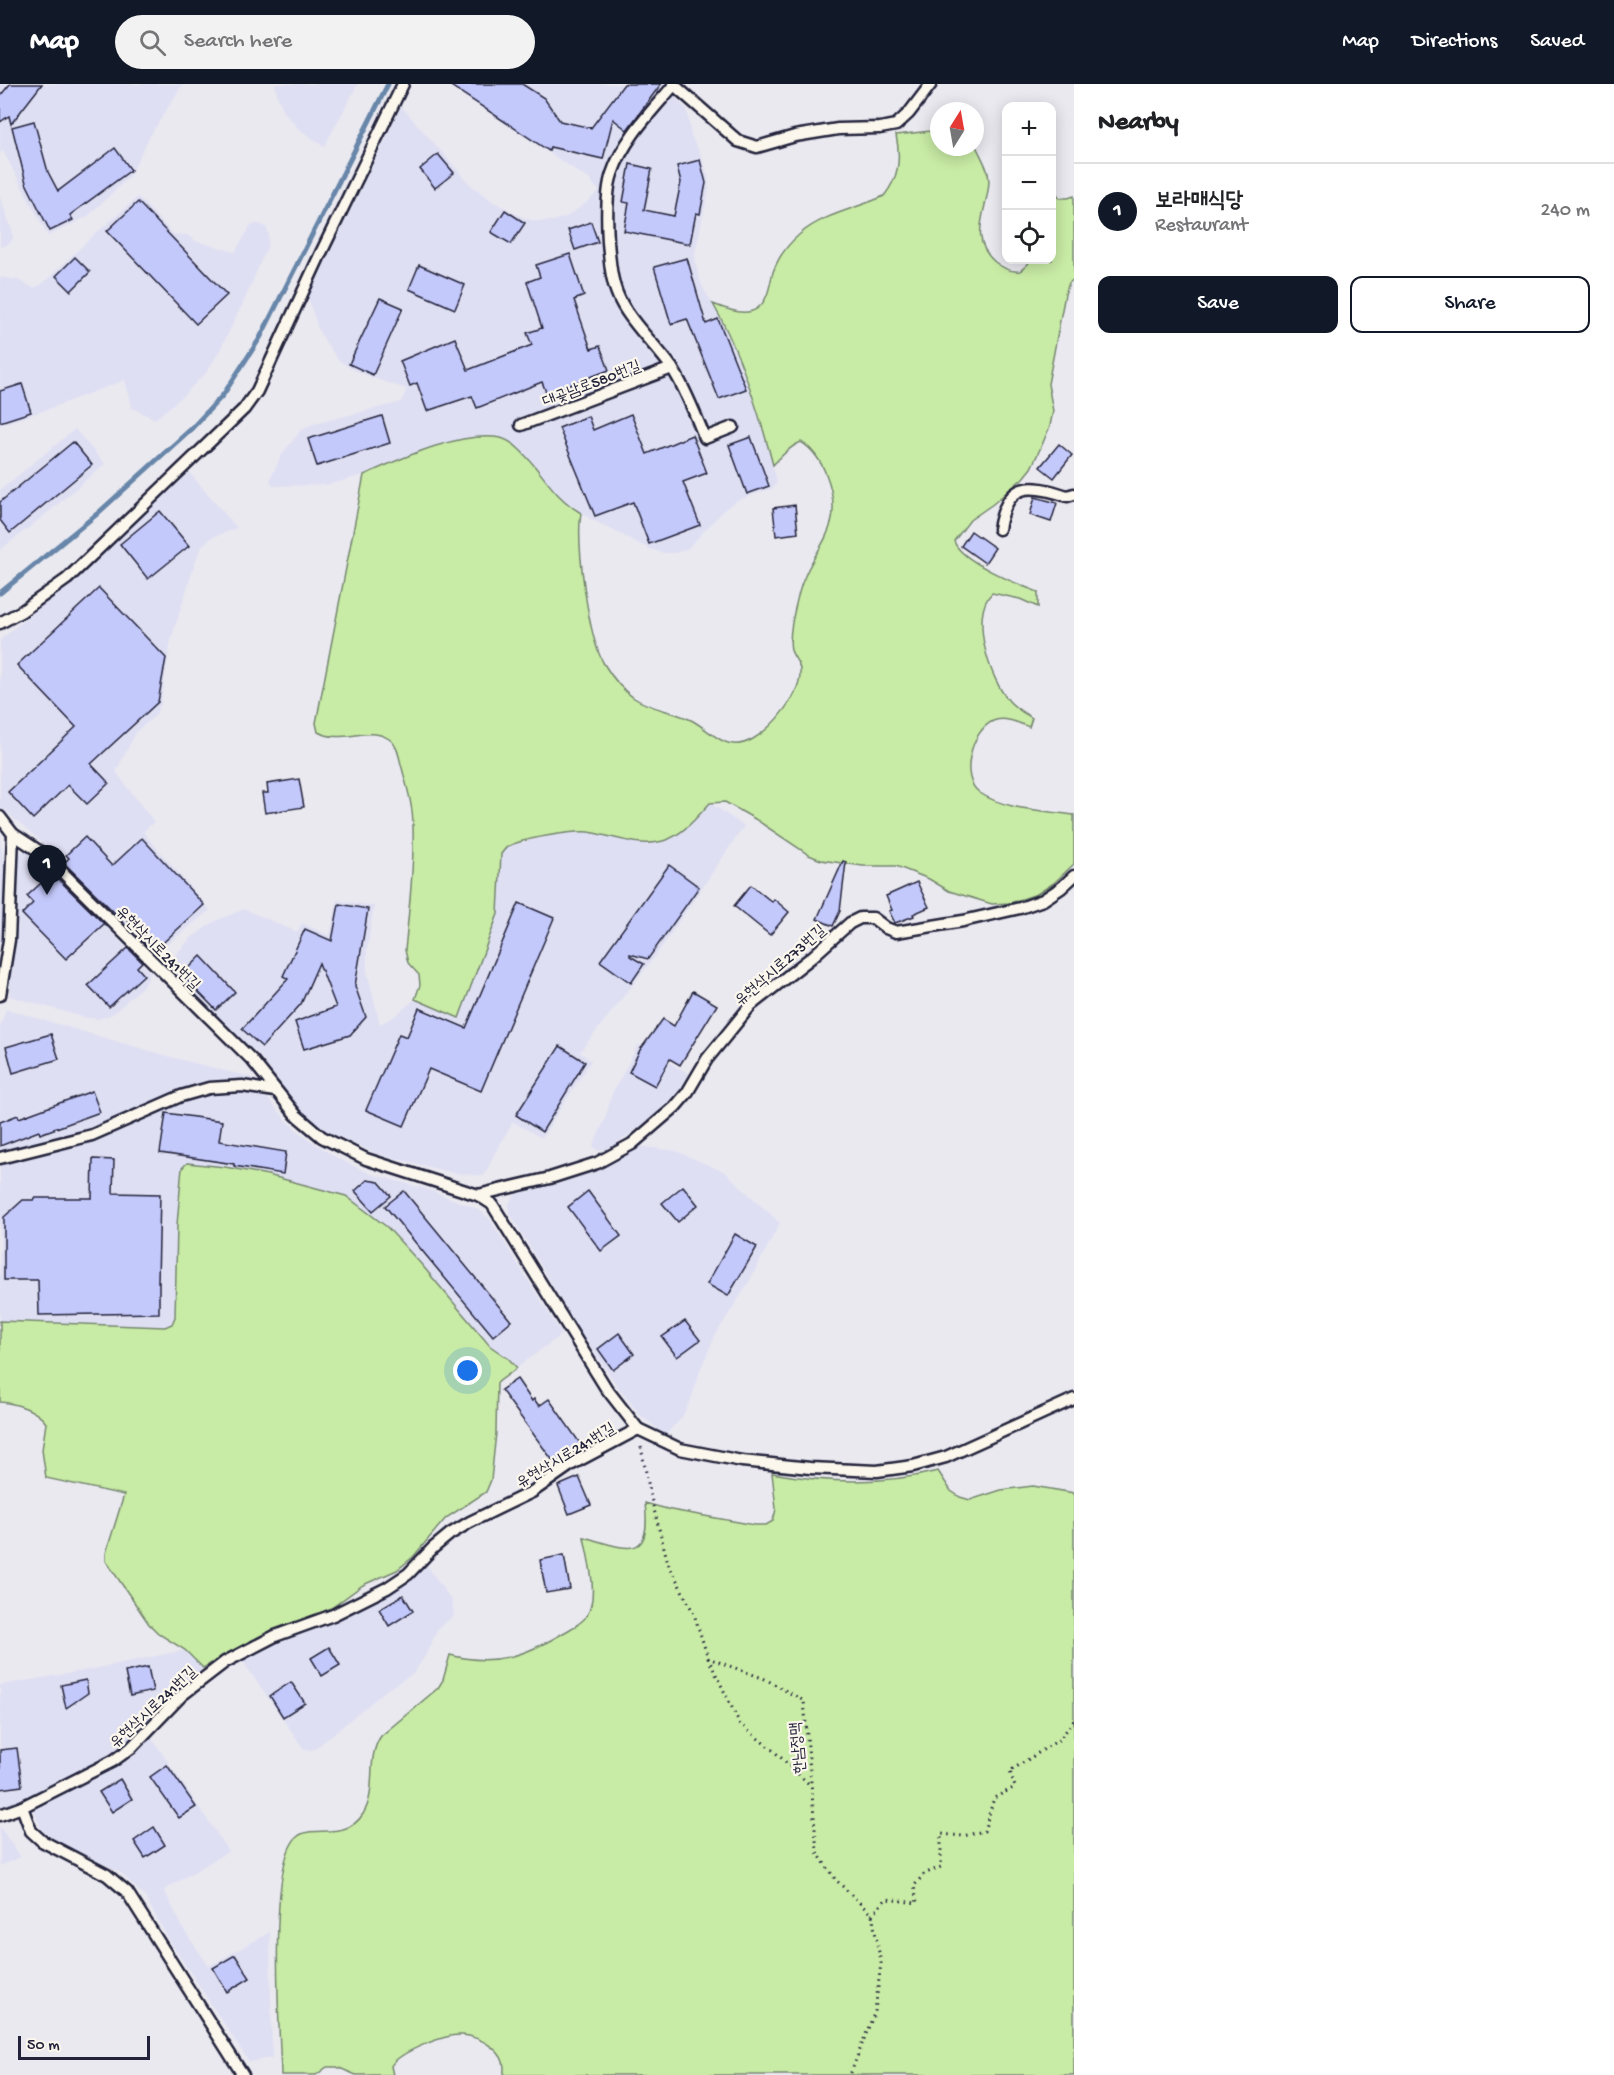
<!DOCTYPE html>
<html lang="en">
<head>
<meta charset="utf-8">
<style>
  body { margin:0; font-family:"Gochi Hand","Poor Story",sans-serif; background:#f2f2f2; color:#202124 }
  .controls { position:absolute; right:18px; top:18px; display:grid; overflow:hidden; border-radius:12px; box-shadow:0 3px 15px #0003 }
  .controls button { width:54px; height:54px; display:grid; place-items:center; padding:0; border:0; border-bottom:2px solid #e0e0e0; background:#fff; color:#202124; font:30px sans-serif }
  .compass { position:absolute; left:930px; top:18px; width:54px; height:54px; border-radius:50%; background:#fff; box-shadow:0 3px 15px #0003; rotate:11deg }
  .scale { position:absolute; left:18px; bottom:15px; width:132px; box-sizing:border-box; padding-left:6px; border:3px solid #22223b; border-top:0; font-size:16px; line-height:21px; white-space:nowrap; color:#22223b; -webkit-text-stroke:4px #fbf7ec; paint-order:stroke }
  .you { position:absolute; left:468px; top:1287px; width:21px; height:21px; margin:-15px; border:4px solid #fff; border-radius:50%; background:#1a73e8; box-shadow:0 0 0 9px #1a73e833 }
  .badge { display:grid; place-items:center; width:39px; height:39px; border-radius:50%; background:#111827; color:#fff; font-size:20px; font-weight:700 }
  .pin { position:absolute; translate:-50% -50px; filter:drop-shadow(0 2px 3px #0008) }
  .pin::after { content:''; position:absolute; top:32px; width:21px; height:18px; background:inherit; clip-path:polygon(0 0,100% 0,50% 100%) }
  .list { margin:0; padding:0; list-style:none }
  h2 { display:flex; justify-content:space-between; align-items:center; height:78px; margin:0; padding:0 24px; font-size:26px }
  h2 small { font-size:20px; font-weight:400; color:#757577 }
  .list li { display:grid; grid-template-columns:39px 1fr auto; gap:18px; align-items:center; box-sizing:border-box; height:96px; padding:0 24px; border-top:2px solid #e0e0e0 }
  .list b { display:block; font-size:22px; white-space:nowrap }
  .list p { margin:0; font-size:20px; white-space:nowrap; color:#757577 }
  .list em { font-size:20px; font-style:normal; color:#757577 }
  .actions { display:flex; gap:12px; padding:18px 24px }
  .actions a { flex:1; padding:14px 0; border:2px solid #111827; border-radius:12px; text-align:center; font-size:21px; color:#111827 }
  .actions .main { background:#111827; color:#fff }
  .icon { flex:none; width:33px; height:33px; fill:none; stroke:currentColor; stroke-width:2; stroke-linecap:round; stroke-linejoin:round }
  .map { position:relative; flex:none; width:1074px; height:1991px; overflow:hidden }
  header { display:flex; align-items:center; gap:36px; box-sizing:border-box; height:84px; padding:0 30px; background:#111827; color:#fff }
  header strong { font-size:28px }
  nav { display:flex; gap:33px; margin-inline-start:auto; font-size:21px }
  .search { width:420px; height:54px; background:#f2f2f2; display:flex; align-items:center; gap:15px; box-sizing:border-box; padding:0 21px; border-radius:33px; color:#757577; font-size:22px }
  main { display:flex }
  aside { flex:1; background:#fff }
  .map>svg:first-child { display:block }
</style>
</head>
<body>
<header>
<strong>Map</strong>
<div class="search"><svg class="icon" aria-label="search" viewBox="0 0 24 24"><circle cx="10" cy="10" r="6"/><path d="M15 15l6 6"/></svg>Search here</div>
<nav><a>Map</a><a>Directions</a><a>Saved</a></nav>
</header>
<main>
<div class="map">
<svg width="1074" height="1991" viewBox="0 0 1074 1991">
  <rect width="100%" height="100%" fill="#eae9f0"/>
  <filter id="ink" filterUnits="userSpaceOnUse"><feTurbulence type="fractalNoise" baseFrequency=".0167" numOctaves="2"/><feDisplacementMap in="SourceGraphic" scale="12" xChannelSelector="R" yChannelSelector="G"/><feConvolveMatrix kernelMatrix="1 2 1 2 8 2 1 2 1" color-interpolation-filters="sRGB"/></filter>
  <g filter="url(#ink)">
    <g fill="#dfdff3">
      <path d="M 0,0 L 183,0 L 150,52 L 129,93 L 87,133 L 48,152 L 3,67 L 0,69 Z"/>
      <path d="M 275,0 L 358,0 L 324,63 L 298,44 L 284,28 L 277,11 Z"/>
      <path d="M 446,0 L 662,0 L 687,25 L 691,52 L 702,73 L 708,93 L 709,104 L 695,169 L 696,183 L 702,202 L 721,234 L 752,310 L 763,344 L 777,398 L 773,404 L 738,416 L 726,424 L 687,465 L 675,469 L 663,469 L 649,465 L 589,434 L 558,412 L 530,378 L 502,354 L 471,354 L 437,362 L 364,391 L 327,401 L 273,402 L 270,395 L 282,370 L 301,346 L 313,340 L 401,318 L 407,305 L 375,295 L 350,284 L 338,276 L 319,248 L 308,213 L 401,22 L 470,100 L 492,117 L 524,134 L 536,137 L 552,137 L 566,133 L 585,120 L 599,107 L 590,96 Z"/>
      <path d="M 0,113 L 13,149 L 13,155 L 9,160 L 0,163 Z"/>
      <path d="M 138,113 L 173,150 L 187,151 L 196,157 L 235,168 L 251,141 L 258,140 L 265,142 L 269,150 L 268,161 L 245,215 L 218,270 L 206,289 L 183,312 L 155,335 L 132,324 L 125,296 L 46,326 L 0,341 L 0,193 L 18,196 L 34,204 L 42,200 L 95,150 Z"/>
      <path d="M 75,345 L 105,380 L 45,431 L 0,466 L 0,406 Z"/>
      <path d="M 188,387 L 237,444 L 211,454 L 202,462 L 196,476 L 171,556 L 161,619 L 155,632 L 136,648 L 116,688 L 154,738 L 143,748 L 210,826 L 154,871 L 45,761 L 0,723 L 0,556 L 41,522 L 70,500 Z"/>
      <path d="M 710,719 L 744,742 L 657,870 L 580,968 L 591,977 L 542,1054 L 513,1038 L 497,1065 L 484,1092 L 453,1089 L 377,1070 L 320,1044 L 298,1026 L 285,1009 L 260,972 L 226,941 L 173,888 L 171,881 L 177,869 L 191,854 L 215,837 L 244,825 L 297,848 L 302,839 L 330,852 L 337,816 L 374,822 L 367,866 L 367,887 L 380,940 L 395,932 L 415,915 L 459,934 L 498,830 L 501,770 L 506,763 L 544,753 L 576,748 L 587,748 L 651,759 L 688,742 Z"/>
      <path d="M 0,755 L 5,788 L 3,851 L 0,877 Z"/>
      <path d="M 22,767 L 27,767 L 38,773 L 150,888 L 149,893 L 145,900 L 113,930 L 98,935 L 86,934 L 9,912 L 15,847 L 19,772 Z"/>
      <path d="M 6,925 L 171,973 L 250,993 L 286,1036 L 304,1052 L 337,1074 L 371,1090 L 427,1105 L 478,1125 L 489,1134 L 562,1250 L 517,1284 L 509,1275 L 490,1262 L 421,1180 L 387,1143 L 346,1112 L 268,1091 L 225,1083 L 187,1079 L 182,1084 L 181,1094 L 177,1141 L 175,1233 L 172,1240 L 165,1243 L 0,1237 L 0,942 Z"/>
      <path d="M 638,961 L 690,990 L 677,1009 L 652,1034 L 612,1063 L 598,1067 L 593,1062 L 605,1035 L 612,1010 Z"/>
      <path d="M 639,1062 L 676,1067 L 725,1088 L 780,1139 L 749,1198 L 715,1252 L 701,1284 L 692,1313 L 681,1335 L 665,1351 L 640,1331 L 620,1306 L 580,1248 L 509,1128 L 509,1119 L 515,1111 L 604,1082 Z"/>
      <path d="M 425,1479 L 452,1517 L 454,1532 L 439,1543 L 424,1574 L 413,1590 L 389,1604 L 315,1665 L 309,1666 L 303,1664 L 241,1575 L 276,1556 L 395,1504 L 410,1496 Z"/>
      <path d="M 185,1566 L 203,1584 L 181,1604 L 131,1656 L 96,1680 L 0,1726 L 0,1601 L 83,1587 Z"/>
      <path d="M 151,1653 L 229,1767 L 164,1806 L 184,1846 L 209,1882 L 270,1848 L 272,1974 L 249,1978 L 170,1858 L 145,1813 L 121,1789 L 52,1755 L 41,1745 L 33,1726 L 79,1700 L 115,1682 L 134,1669 Z"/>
      <path d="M 0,1743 L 21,1773 L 0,1782 Z"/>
    </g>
    <g fill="#c8eba5" stroke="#758670" stroke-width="1.5">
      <path d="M 939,46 L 939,63 L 976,62 C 981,73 989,85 989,97 C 988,126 967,154 995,178 C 1003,184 1010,188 1020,187 L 1028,180 L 1029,176 L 1052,176 L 1052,104 L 1060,114 L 1068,114 L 1074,112 L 1074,195 L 1069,199 L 1065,210 L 1048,300 L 1053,327 L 1050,342 L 1042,361 L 1031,384 L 1023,394 L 993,420 L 970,436 L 954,457 C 960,477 1019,501 1038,508 L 1038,523 L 1020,515 L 992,509 C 969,531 990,596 1009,617 C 1015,624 1024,629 1032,634 L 1029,643 C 1019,639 1004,632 993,637 C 972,646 958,694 980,709 C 1005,726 1044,726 1074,731 L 1074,780 L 1054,799 L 1037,810 L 1010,819 L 992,820 L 949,807 L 929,795 L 896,782 L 863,782 L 821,776 L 809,771 L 755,735 L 725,718 L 710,719 C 697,733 682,752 663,757 C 640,764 612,752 589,748 C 575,746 520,755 507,763 C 505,764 503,768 501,770 L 498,830 L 459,934 L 415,915 L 420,901 L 419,891 L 408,879 L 405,866 C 409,826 414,783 413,742 C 413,722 407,703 402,684 C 399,674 398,661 389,655 C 368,641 342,661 318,648 L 316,639 L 364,391 C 400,375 461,346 501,354 C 508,356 515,361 520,366 C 544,389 551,411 581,429 C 576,460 588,553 604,580 C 612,593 622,606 634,614 C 652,626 675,627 693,637 C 714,649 727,670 753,655 C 772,644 802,610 800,586 C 800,579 793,573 791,566 C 788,551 794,528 798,512 C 810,462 849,449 826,390 C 821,378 813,365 801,358 C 789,363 782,372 773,381 C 759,328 740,267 713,220 C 733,228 757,237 767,211 C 770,203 771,195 773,188 C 778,174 788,160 800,150 C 823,130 856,125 884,112 C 899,93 901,75 896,51 Z"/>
      <path d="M 187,1079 L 225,1083 L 268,1091 L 346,1112 L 387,1143 L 421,1180 L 490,1262 L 509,1275 L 517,1284 L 497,1299 L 496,1349 L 491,1396 L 486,1408 L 446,1434 L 413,1473 L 397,1486 L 363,1501 L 330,1525 L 248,1558 L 203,1584 L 185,1566 L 159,1550 L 149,1540 L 106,1477 L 106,1469 L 124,1411 L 46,1394 L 42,1366 L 46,1339 C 37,1326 16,1319 0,1318 L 0,1237 L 165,1243 L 172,1240 L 175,1233 L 177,1141 L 181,1094 L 182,1084 Z"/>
      <path d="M 938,1387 L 951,1407 L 960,1413 L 970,1416 L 1001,1406 L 1033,1402 L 1074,1409 L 1074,1991 L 503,1991 C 510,1969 480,1952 462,1951 C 445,1950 399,1968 391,1982 L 393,1991 L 356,1991 L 337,1983 L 327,1983 L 316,1991 L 281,1991 C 280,1948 267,1779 297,1753 C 311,1740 346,1758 363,1730 C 378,1706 365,1675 381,1652 L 438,1604 L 443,1596 L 450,1571 C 495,1583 527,1571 565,1548 C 573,1543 583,1539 587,1531 C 599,1512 588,1475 584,1453 C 627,1465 652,1479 645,1419 L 671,1426 L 755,1441 L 766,1441 L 773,1437 L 776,1425 L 772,1389 C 827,1399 883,1401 938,1387 Z"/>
    </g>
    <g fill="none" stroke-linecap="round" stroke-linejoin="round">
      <path stroke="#6786a9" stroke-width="5" d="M 0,509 L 97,430 L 191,345 L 223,311 L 260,254 L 388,0"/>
    </g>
    <g fill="#c4c9fb" stroke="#22223b" stroke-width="1.5">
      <path d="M 10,0 L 42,0 L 11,40 L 9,32 L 0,38 L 0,12 Z"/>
      <path d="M 448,0 L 522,0 L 544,14 L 560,37 L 591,44 L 624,0 L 661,0 L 627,46 L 613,35 L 603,75 L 550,63 L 549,67 Z"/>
      <path d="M 34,37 L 48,88 L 58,107 L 115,64 L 131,86 L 70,131 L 73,136 L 50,147 L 26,99 L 12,43 Z"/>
      <path d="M 438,70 L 454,89 L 435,104 L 420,85 Z"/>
      <path d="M 700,76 L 706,99 L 700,130 L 696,129 L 690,160 L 624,147 L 629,119 L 623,118 L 630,80 L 652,85 L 644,126 L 674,132 L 681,98 L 677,82 Z"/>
      <path d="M 138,118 L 227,211 L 196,240 L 107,147 Z"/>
      <path d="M 505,126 L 525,139 L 511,160 L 491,148 Z"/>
      <path d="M 591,138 L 598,158 L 575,166 L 568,146 Z"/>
      <path d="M 570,170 L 584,212 L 574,216 L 591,265 L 600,262 L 609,286 L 559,305 L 561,309 L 548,313 L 542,298 L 477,324 L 472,312 L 427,327 L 417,299 L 410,302 L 400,277 L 455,254 L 468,286 L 532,261 L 527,249 L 542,244 L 527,198 L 540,193 L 536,181 Z"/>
      <path d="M 75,173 L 90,188 L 71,207 L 56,192 Z"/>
      <path d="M 687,174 L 706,240 L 718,235 L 746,305 L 719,315 L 687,235 L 671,240 L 654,183 Z"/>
      <path d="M 419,181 L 465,201 L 455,225 L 409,205 Z"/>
      <path d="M 380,214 L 403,224 L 373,291 L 349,280 Z"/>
      <path d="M 22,300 L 31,328 L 0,338 L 0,307 Z"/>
      <path d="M 631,330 L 647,370 L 692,351 L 707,389 L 683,398 L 700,441 L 649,460 L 633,418 L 595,432 L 559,344 L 588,332 L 593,346 Z"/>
      <path d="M 382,332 L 390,359 L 317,382 L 308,355 Z"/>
      <path d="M 751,353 L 769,402 L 747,410 L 729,361 Z"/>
      <path d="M 73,358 L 92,381 L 10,449 L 0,436 L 0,418 Z"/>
      <path d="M 1059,360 L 1072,371 L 1054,394 L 1040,383 Z"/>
      <path d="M 1035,413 L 1057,419 L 1051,438 L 1030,431 Z"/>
      <path d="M 795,421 L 798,449 L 776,452 L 773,424 Z"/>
      <path d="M 160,427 L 189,462 L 148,495 L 120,460 Z"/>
      <path d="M 971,447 L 995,464 L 985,479 L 961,462 Z"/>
      <path d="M 99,504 L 166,574 L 158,618 L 91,680 L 109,699 L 87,720 L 68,701 L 33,735 L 8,708 L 76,643 L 17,581 Z"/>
      <path d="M 299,695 L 304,723 L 265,729 L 262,709 L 268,709 L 267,700 Z"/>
      <path d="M 85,753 L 112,782 L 142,754 L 204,821 L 153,868 L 139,854 L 142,852 L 119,827 L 116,830 L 64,779 L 69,774 L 66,771 Z"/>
      <path d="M 843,777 L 846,778 L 840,827 L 833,842 L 817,835 Z"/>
      <path d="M 669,781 L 699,803 L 648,875 L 630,870 L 630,872 L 644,880 L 631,899 L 600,877 Z"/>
      <path d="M 52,789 L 104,840 L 66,875 L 22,830 L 33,819 L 27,812 Z"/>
      <path d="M 917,798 L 929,823 L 913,830 L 914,832 L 895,839 L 889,827 L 892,826 L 886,812 Z"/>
      <path d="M 751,801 L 772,818 L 774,815 L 789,828 L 770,851 L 734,822 Z"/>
      <path d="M 519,819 L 554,834 L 481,1007 L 429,985 L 404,1042 L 366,1026 L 399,950 L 407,953 L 419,924 L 466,944 Z"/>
      <path d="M 339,820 L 368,825 L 355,902 L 366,933 L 350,951 L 304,965 L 295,938 L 336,923 L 319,879 L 301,920 L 262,963 L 242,945 L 288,895 L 283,892 L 305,845 L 332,857 Z"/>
      <path d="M 128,864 L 142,878 L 137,883 L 144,891 L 109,923 L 88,901 Z"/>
      <path d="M 201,872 L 235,908 L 216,926 L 182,891 Z"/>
      <path d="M 693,907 L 717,921 L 680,981 L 670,975 L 655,1002 L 629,988 L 640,966 L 663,935 L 674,942 Z"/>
      <path d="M 51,950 L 59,975 L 13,989 L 6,963 Z"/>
      <path d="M 560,962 L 585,978 L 542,1048 L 516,1031 Z"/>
      <path d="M 92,1007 L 100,1028 L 40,1050 L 39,1047 L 0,1062 L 0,1038 L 18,1031 L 19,1034 Z"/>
      <path d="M 166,1029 L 222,1037 L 219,1057 L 286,1068 L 283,1090 L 234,1082 L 234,1080 L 160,1069 Z"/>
      <path d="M 93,1075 L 114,1076 L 113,1109 L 160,1110 L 158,1198 L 159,1198 L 159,1229 L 39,1231 L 38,1196 L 4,1196 L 4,1133 L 23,1116 L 34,1116 L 34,1114 L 92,1114 Z"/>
      <path d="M 367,1096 L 379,1098 L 391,1112 L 373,1127 L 355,1107 Z"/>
      <path d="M 683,1102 L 698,1121 L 678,1138 L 662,1119 Z"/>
      <path d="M 404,1107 L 511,1237 L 493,1252 L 385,1122 Z"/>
      <path d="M 588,1107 L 621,1152 L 601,1167 L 568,1123 Z"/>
      <path d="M 735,1150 L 757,1163 L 728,1212 L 707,1200 Z"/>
      <path d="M 685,1237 L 700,1256 L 677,1273 L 662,1253 Z"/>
      <path d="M 619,1249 L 634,1270 L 613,1286 L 598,1265 Z"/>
      <path d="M 517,1295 L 532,1317 L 534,1315 L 539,1322 L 549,1315 L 582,1362 L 556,1381 L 501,1306 Z"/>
      <path d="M 579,1393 L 591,1421 L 569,1430 L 558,1402 Z"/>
      <path d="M 564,1471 L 570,1505 L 546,1509 L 540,1476 Z"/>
      <path d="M 403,1511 L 413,1527 L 389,1542 L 379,1525 Z"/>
      <path d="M 329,1563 L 340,1581 L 322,1592 L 311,1574 Z"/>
      <path d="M 148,1583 L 153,1607 L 130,1612 L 125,1588 Z"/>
      <path d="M 86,1596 L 88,1609 L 66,1624 L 61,1601 Z"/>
      <path d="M 291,1598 L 305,1619 L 283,1633 L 270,1612 Z"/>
      <path d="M 17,1664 L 22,1702 L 0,1705 L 0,1666 Z"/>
      <path d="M 167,1681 L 196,1723 L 179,1734 L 150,1693 Z"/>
      <path d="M 120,1695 L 132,1715 L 112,1728 L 99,1708 Z"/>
      <path d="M 154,1743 L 165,1761 L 145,1774 L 134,1757 Z"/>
      <path d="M 235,1871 L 250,1894 L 227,1908 L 213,1884 Z"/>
    </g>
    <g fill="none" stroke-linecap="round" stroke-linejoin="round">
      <defs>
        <g id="service">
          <path d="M 673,0 L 738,57 L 757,63 L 795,52 L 838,45 L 880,44 L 896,41 L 909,29 L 931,0"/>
          <path d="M 674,1 C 651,28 623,56 612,90 C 606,107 607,140 608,158 C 610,179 611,201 622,220 C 636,245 656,261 672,284 C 686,305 695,331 705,354 L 733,343"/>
          <path d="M 521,341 L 672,284"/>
          <path d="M 999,445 C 1007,398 1028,399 1067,412 L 1074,410"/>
          <path d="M 0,539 L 22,527 L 67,495 L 244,325 L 257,307 L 320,171 L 403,0"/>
          <path d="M 0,733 L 13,750 L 9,856 L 0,911"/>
          <path d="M 13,750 L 45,771 L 252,976 L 296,1031 L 322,1053 L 366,1075 L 478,1111 L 492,1120 L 606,1304 L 638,1345 L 680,1365 L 742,1377 L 810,1384 L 877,1387 L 913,1382 L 946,1373 L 1074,1315"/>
          <path d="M 0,1074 L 92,1051 L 181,1012 L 209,1004 L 242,1002 L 275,1007"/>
          <path d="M 478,1111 L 550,1094 L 597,1079 L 632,1060 L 675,1023 L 687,1009 L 707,975 L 751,921 L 812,873 L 850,839 L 860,834 L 873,834 L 886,844 L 896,848 L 963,837 L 1020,824 L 1043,816 L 1061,804 L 1074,792"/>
          <path d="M 0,1731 L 22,1723"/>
          <path d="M 243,1991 L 127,1808 L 107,1791 L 42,1757 L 31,1747 L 22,1723 L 113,1677 L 131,1664 L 182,1611 L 225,1578 L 275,1552 L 333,1531 L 387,1504 L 408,1490 L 433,1464 L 450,1450 L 470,1438 L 532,1408 L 572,1380 L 638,1345"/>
        </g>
      </defs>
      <use href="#service" stroke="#22223b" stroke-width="15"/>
      <g stroke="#22223b" stroke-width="3" stroke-dasharray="1.5 4.5" stroke-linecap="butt">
        <path d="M 641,1363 L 651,1414 L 668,1479 L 694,1530 L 708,1574 L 765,1595 L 804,1617 L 817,1768 L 835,1795 L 872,1831 L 881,1879 L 875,1927 L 850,1991"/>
        <path d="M 708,1574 L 740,1640 L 775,1668 L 811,1702"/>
        <path d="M 872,1831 L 886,1815 L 917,1819 L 914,1802 L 924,1790 L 941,1783 L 941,1750 L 963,1752 L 984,1747 L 994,1714 L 1015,1703 L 1010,1687 L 1060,1655 L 1074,1636"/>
      </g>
      <use href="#service" stroke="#fbf7ec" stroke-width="10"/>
    </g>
  </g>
  <g text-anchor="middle" stroke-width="4.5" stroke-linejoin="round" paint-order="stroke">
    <g font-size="16" fill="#22223b" stroke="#fbf7ec">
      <text transform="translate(591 298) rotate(-21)" y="6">대곶남로580번길</text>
      <text transform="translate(159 863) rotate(45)" y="6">유현삭시로241번길</text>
      <text transform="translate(779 880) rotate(-41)" y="6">유현삭시로273번길</text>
      <text transform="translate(565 1370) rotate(-31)" y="6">유현삭시로241번길</text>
      <text transform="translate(152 1622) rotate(-43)" y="6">유현삭시로241번길</text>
      <text transform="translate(796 1664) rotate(-95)" y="6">한남정맥</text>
    </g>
  </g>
</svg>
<div class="controls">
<button>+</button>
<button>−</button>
<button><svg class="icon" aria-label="locate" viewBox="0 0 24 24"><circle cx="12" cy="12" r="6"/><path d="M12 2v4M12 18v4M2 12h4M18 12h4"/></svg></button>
</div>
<svg class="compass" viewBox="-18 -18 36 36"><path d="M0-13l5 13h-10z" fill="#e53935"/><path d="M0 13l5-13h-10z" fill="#757577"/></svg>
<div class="scale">50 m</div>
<div class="you"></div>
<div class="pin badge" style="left:47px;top:811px">1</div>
</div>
<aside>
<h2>Nearby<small></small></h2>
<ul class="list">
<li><span class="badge">1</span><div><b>보라매식당</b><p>Restaurant</p></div><em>240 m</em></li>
</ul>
<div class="actions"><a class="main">Save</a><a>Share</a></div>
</aside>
</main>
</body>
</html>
